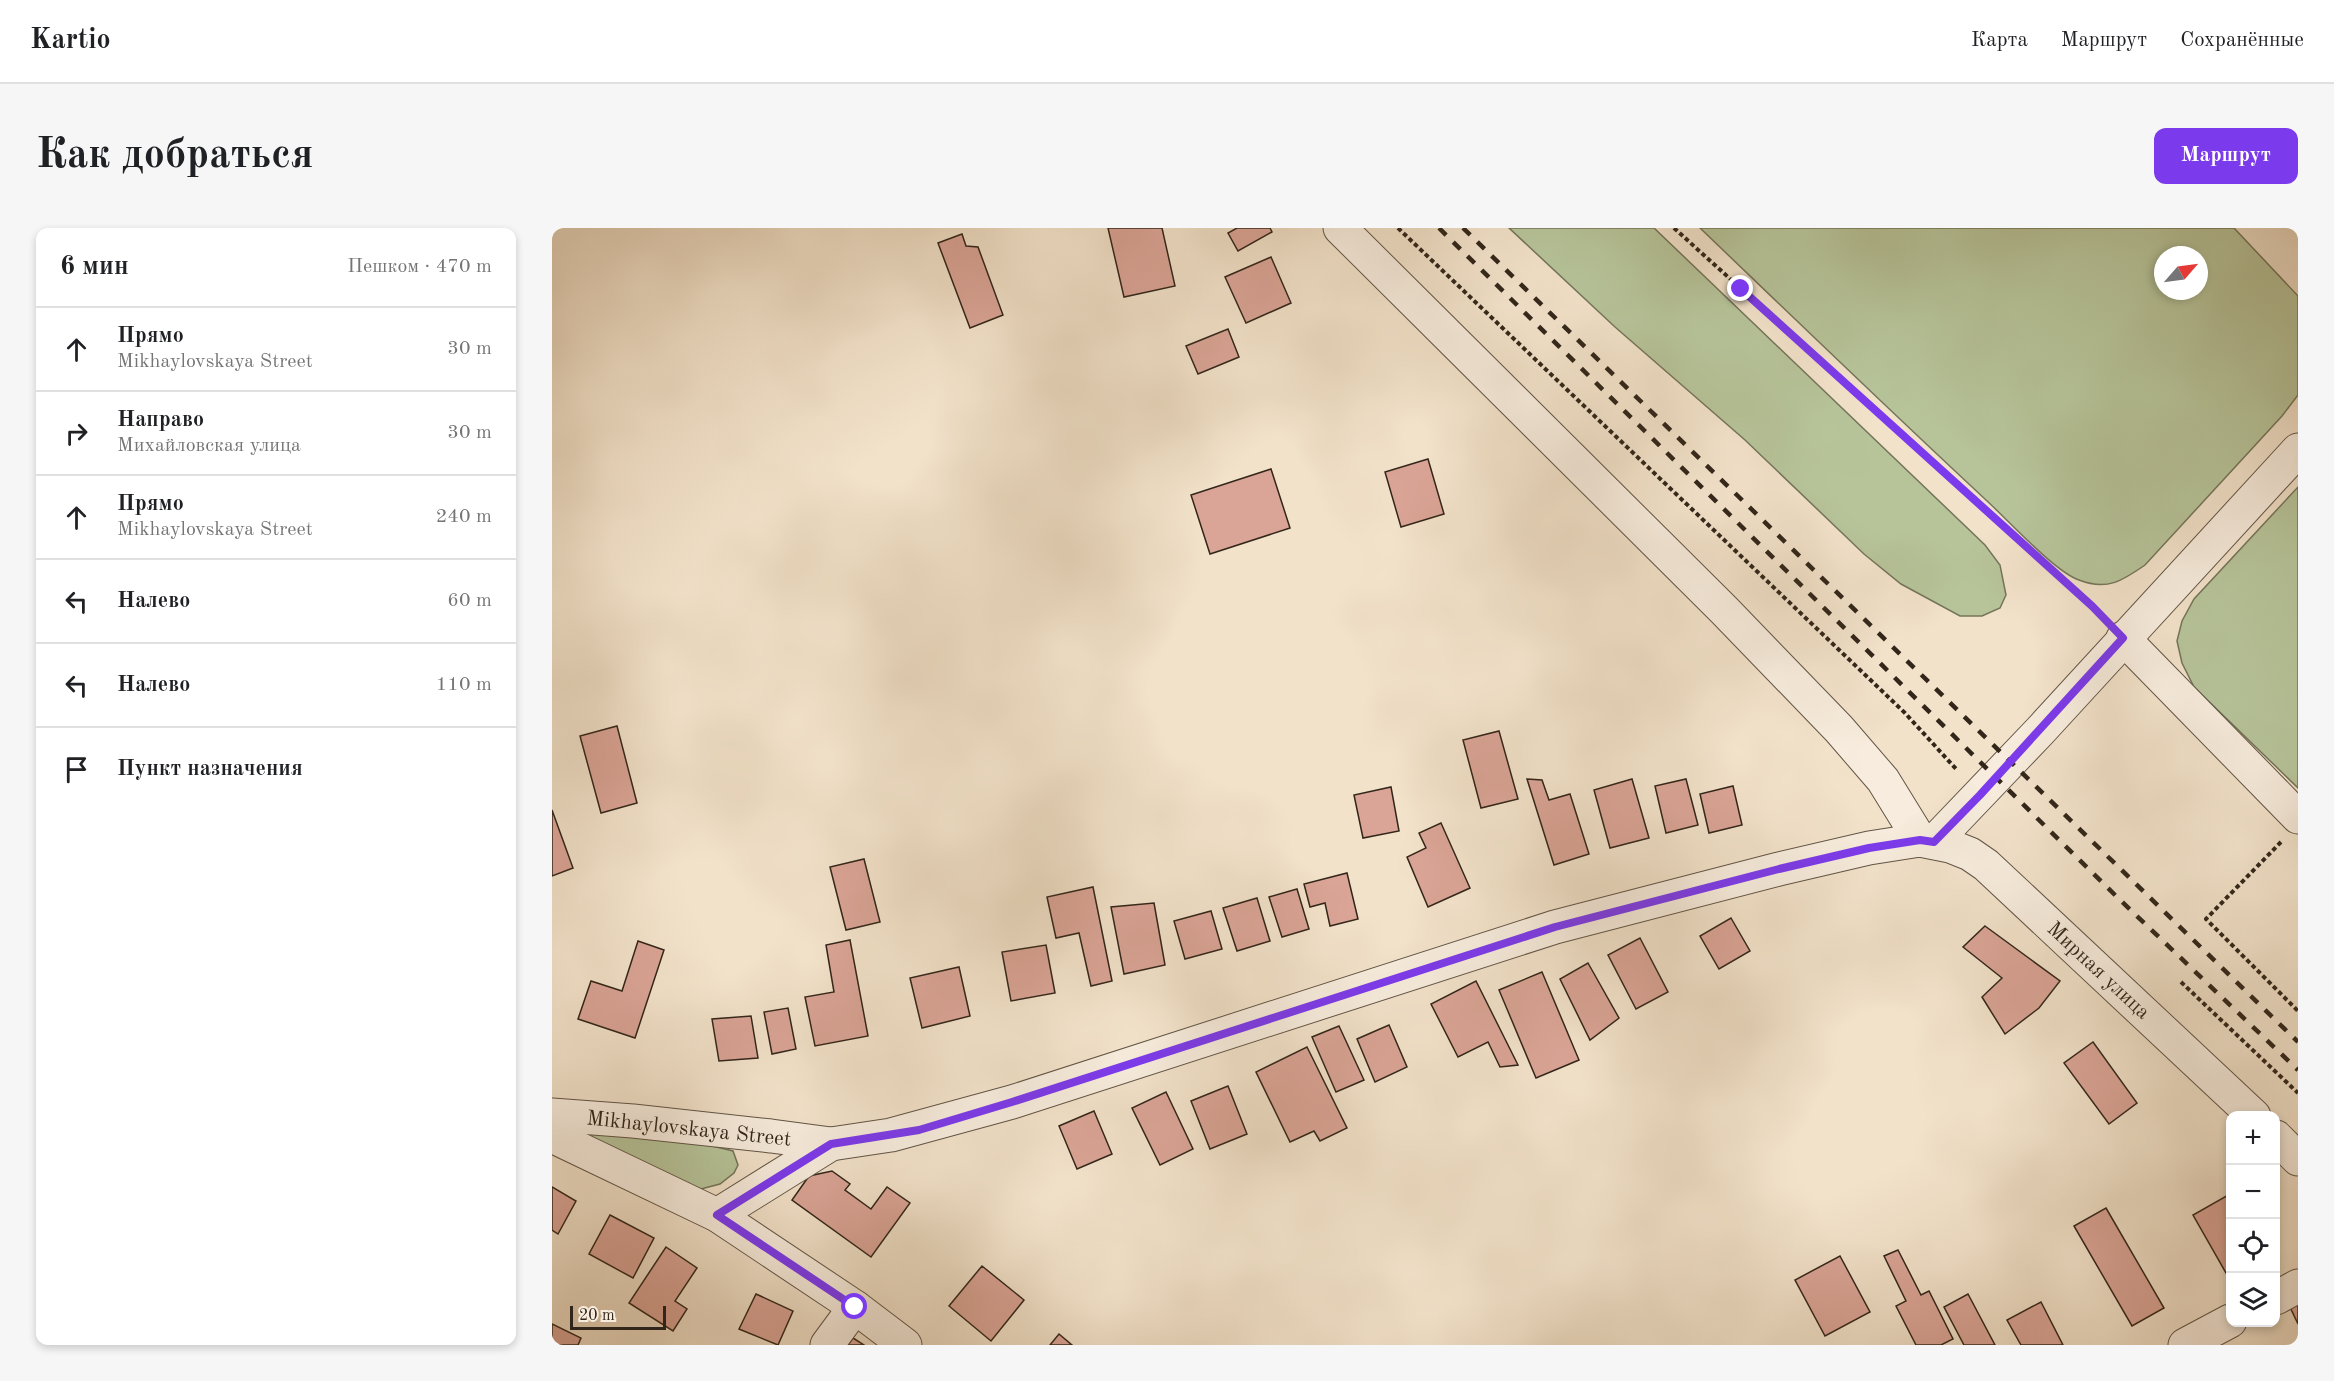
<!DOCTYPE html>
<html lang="ru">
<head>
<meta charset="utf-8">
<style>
  body { margin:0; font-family:"Old Standard TT",serif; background:#f6f6f6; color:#202124 }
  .controls { position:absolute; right:18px; bottom:18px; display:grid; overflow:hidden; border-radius:12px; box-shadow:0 3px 9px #0003 }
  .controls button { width:54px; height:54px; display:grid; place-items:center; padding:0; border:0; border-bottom:2px solid #e0e0e0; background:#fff; color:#202124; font:30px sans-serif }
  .compass { position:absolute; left:1602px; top:18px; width:54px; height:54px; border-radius:50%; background:#fff; box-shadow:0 3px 9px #0003; rotate:62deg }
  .scale { position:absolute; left:18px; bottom:15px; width:96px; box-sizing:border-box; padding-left:6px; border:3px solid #32261a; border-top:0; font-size:16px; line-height:21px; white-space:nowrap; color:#32261a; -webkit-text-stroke:4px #f7ecdd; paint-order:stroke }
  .stop { position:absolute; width:18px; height:18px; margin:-14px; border:4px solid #7c3aed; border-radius:50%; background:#fff }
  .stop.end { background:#7c3aed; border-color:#fff; box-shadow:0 2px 6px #0008 }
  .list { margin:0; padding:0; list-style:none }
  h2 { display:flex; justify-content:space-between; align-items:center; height:78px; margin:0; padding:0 24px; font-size:26px }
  h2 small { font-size:20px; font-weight:400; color:#757577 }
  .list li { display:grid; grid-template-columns:39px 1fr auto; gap:18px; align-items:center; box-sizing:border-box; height:84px; padding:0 24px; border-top:2px solid #e0e0e0 }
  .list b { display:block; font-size:22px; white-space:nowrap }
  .list p { margin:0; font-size:20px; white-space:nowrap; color:#757577 }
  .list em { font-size:20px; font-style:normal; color:#757577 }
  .icon { flex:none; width:33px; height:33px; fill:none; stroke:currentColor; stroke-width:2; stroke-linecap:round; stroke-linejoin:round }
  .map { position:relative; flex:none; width:1746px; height:1117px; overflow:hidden; border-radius:12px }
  header { display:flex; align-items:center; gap:36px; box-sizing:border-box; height:84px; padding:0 30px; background:#fff; border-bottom:2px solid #e0e0e0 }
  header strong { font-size:28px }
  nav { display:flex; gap:33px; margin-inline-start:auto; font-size:21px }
  .intro { display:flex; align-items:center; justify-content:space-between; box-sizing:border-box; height:144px; padding:0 36px }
  h1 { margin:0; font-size:42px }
  .button { padding:15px 27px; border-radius:12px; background:#7c3aed; color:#fff; font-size:21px; font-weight:700 }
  main { display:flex; gap:36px; padding:0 36px }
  aside { flex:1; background:#fff; border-radius:12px; box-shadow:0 3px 9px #0003 }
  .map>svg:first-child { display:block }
</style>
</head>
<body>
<header>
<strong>Kartio</strong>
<nav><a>Карта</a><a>Маршрут</a><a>Сохранённые</a></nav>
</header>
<div class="intro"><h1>Как добраться</h1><a class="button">Маршрут</a></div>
<main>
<aside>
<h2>6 мин<small>Пешком · 470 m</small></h2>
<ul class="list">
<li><svg class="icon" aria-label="ahead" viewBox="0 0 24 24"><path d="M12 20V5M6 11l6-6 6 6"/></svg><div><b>Прямо</b><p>Mikhaylovskaya Street</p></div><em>30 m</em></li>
<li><svg class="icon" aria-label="right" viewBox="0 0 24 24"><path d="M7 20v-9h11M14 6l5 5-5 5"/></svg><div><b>Направо</b><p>Михайловская улица</p></div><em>30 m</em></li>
<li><svg class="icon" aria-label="ahead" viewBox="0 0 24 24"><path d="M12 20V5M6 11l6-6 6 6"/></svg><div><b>Прямо</b><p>Mikhaylovskaya Street</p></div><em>240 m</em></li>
<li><svg class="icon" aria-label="left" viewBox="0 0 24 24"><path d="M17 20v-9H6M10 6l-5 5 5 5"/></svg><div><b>Налево</b></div><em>60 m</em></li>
<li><svg class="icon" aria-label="left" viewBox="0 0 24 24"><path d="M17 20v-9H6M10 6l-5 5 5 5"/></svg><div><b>Налево</b></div><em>110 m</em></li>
<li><svg class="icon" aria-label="arrive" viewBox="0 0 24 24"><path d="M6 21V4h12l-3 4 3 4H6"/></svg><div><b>Пункт назначения</b></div></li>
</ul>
</aside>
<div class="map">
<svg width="1746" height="1117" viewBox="0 0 1746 1117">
  <rect width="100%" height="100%" fill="#f2e2ca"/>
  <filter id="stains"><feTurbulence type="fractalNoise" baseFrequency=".00333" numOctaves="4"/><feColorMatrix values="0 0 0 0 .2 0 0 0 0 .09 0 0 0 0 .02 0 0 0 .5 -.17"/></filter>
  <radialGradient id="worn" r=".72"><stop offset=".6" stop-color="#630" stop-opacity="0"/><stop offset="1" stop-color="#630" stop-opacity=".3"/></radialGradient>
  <g fill="#b7c49a" stroke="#74755a" stroke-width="1.5" fill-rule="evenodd">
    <path d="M 957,0 L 1102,0 L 1433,317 L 1448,337 L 1454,367 L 1448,380 L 1430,388 L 1408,388 L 1349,356 L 1312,326 L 1193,212 L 1063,99 Z"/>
    <path d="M 1148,0 L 1682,0 L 1746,68 L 1746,167 L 1730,188 L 1593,337 C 1570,353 1555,363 1527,352 C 1503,344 1455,291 1434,272 C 1338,183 1243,91 1148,0 ZM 1611,27 L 1647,27 L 1647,63 L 1611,63 Z"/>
    <path d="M 1746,259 L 1746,560 L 1642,459 L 1630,435 L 1625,413 L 1630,393 L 1642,371 Z"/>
    <path d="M 30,904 L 152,916 L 181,923 L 186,937 L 182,945 L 168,956 L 149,961 L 123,952 Z"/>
  </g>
  <g fill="#daa496" stroke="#32261a" stroke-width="1.5">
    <path d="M 556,0 L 610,0 L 623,58 L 572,69 Z"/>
    <path d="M 685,0 L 718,0 L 720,4 L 686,23 L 676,5 Z"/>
    <path d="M 410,6 L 414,18 L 426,19 L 451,87 L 418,100 L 386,15 Z"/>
    <path d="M 719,29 L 739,75 L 694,95 L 673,49 Z"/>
    <path d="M 676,101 L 687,129 L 646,146 L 634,118 Z"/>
    <path d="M 876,231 L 892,286 L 849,299 L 833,244 Z"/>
    <path d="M 719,241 L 738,300 L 658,326 L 639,267 Z"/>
    <path d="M 65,498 L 85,575 L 49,585 L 28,508 Z"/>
    <path d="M 947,503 L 966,571 L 929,580 L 911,512 Z"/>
    <path d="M 975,551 L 990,552 L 997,572 L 1018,566 L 1037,626 L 1002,637 Z"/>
    <path d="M 1080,551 L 1097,610 L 1058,620 L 1042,562 Z"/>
    <path d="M 1134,551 L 1146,597 L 1114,605 L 1103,558 Z"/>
    <path d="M 1181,558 L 1190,597 L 1157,605 L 1148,566 Z"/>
    <path d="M 839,559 L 847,603 L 811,610 L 802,567 Z"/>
    <path d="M 0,582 L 21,640 L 0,648 Z"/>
    <path d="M 889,595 L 918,660 L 876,679 L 855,629 L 874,620 L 867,605 Z"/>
    <path d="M 312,631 L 328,694 L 294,702 L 278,639 Z"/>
    <path d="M 795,645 L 806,691 L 778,698 L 773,675 L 758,679 L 752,656 Z"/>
    <path d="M 541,659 L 560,753 L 539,758 L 527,705 L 504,710 L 495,669 Z"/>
    <path d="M 745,661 L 757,701 L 730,709 L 717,669 Z"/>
    <path d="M 705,670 L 718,713 L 685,723 L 671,680 Z"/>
    <path d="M 602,675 L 613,737 L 572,746 L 559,679 Z"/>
    <path d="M 659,683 L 670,721 L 633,731 L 622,693 Z"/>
    <path d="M 1179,690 L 1198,723 L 1167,741 L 1148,708 Z"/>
    <path d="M 1433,698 L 1508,753 L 1487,780 L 1453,806 L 1430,769 L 1450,750 L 1411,719 Z"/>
    <path d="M 1088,710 L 1116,764 L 1084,781 L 1056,727 Z"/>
    <path d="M 298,712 L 316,808 L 263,818 L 253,769 L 282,764 L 274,717 Z"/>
    <path d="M 86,713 L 112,722 L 83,810 L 26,791 L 39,753 L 70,763 Z"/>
    <path d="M 494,717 L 503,765 L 459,773 L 450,724 Z"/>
    <path d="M 1036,735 L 1067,790 L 1038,812 L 1008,751 Z"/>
    <path d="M 407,739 L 418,788 L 370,800 L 358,750 Z"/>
    <path d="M 990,744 L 1027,832 L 984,850 L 947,762 Z"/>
    <path d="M 924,753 L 966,837 L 948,839 L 936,814 L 906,829 L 879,776 Z"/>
    <path d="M 236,780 L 244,821 L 220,826 L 212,784 Z"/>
    <path d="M 199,788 L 206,830 L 167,833 L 160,791 Z"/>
    <path d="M 837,797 L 855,839 L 823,854 L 805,811 Z"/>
    <path d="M 787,798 L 812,852 L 784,864 L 760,809 Z"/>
    <path d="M 1541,814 L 1585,875 L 1557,896 L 1512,835 Z"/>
    <path d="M 755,819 L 795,900 L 768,913 L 762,903 L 738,914 L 704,844 Z"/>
    <path d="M 676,858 L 695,906 L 658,921 L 639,873 Z"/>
    <path d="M 614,864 L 641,921 L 608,937 L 580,880 Z"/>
    <path d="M 542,883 L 560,926 L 525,941 L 507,898 Z"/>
    <path d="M 280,943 L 298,956 L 293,962 L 319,981 L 335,959 L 358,975 L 319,1029 L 240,972 L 257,948 Z"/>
    <path d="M 0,959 L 24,973 L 6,1006 L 0,1002 Z"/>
    <path d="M 1678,966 L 1678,1052 L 1641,987 Z"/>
    <path d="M 1554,980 L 1612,1080 L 1580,1098 L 1522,998 Z"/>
    <path d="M 58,987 L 102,1010 L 81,1050 L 37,1026 Z"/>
    <path d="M 114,1019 L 145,1040 L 123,1073 L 135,1081 L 121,1103 L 77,1075 Z"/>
    <path d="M 1346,1022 L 1369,1067 L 1377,1063 L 1401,1111 L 1389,1117 L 1364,1117 L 1344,1078 L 1354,1073 L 1332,1028 Z"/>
    <path d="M 1288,1028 L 1318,1084 L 1273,1108 L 1243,1052 Z"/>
    <path d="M 430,1038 L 472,1072 L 439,1113 L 397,1078 Z"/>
    <path d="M 204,1066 L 241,1083 L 226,1117 L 187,1101 Z"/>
    <path d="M 1416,1066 L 1443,1117 L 1412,1117 L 1392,1079 Z"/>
    <path d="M 1746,1073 L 1746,1096 L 1737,1077 Z"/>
    <path d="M 1489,1074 L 1511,1117 L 1469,1117 L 1455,1092 Z"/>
    <path d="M 0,1096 L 29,1110 L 26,1117 L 0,1117 Z"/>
    <path d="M 507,1106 L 520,1117 L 498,1117 Z"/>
    <path d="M 301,1110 L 312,1117 L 296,1117 Z"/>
  </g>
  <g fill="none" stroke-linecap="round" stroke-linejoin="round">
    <defs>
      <g id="minor">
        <path d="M 788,0 L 1172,382 L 1287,501 L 1331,552 L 1368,612"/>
        <path d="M 1571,410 L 1746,589"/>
        <path d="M 1382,614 L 1488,503 L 1746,222"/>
        <path d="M 0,887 L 81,893 L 219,908 L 279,916 L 339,907 L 460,874 L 1003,699 L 1227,641 L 1317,620 L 1368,612 L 1398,618 L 1418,626 L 1434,637 L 1702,888"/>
        <path d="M 0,908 L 165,987 L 303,1079 L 353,1117"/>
        <path d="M 1724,909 L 1746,931"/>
        <path d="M 165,987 L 279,916"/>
        <path d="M 1724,1070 L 1746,1058"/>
        <path d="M 275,1117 L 303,1079"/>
        <path d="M 1633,1117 L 1678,1093"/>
      </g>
    </defs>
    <use href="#minor" stroke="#625546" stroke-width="35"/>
    <g stroke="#32261a" stroke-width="4" stroke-dasharray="4.5 3" stroke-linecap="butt">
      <path d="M 846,0 L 1353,485 L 1405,542"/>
      <path d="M 1122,0 L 1550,388"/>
      <path d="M 1729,614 L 1654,691 L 1746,783"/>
      <path d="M 1629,754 L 1746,865"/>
    </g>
    <use href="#minor" stroke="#f7ecdd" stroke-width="33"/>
    <g stroke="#32261a" stroke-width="4.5" stroke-dasharray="10 10" stroke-linecap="butt">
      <path d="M 887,0 L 1565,669 L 1746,842"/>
      <path d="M 911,0 L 1746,814"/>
    </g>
  </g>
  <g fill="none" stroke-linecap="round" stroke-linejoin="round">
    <path stroke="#7c3aed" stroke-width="8" d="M 303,1079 L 165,987 L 279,916 L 367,902 L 460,874 L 1003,699 L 1227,641 L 1317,620 L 1368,612 L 1382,614 L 1428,567 L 1571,410 L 1540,378 L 1189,61"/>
  </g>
  <g text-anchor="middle" stroke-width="5" stroke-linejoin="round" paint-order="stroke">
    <g font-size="21" fill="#32261a" stroke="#f7ecdd">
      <text transform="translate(1547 742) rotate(43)" y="7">Мирная улица</text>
      <text transform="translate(137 900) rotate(6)" y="7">Mikhaylovskaya Street</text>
    </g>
  </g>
  <rect width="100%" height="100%" filter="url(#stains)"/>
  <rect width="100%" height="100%" fill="url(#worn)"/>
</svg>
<div class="controls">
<button>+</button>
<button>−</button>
<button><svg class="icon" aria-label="locate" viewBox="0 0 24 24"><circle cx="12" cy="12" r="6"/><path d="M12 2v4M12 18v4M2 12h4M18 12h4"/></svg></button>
<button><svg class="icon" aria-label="layers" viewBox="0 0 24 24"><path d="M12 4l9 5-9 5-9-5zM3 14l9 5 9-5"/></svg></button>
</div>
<svg class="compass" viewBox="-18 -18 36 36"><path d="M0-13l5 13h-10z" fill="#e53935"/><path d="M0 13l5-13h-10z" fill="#757577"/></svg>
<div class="scale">20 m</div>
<div class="stop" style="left:303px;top:1079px"></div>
<div class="stop end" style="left:1189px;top:61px"></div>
</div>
</main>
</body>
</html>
